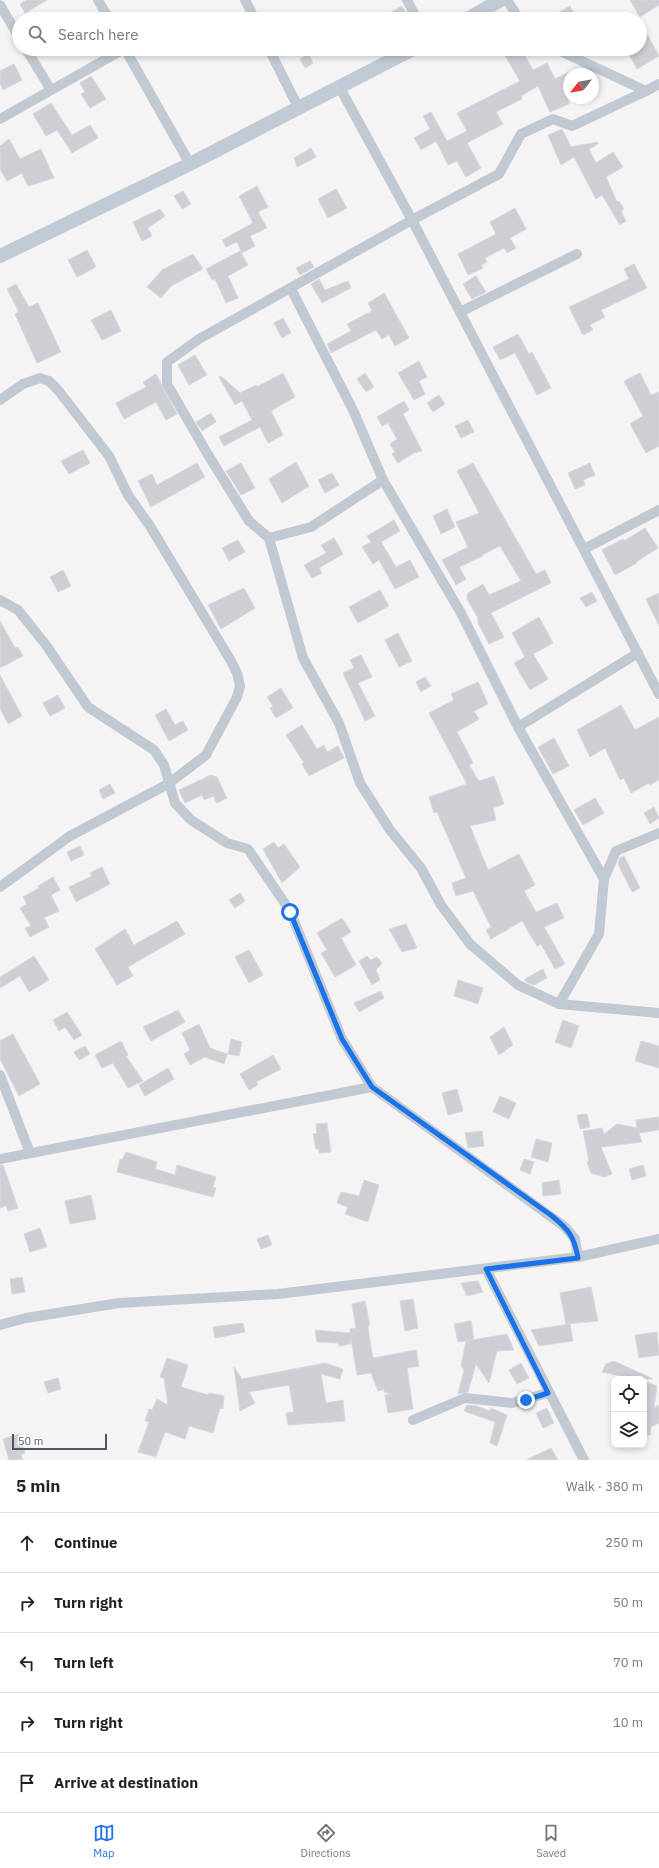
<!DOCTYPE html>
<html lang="en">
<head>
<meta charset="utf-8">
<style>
  body { margin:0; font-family:"IBM Plex Sans",sans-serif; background:#f2f2f2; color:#222 }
  .controls { position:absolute; right:12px; bottom:12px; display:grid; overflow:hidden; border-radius:8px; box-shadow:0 2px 6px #0003 }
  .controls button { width:36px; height:36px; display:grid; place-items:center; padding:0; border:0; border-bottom:1px solid #e0e0e0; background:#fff; color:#222; font:20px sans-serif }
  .compass { position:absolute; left:563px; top:68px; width:36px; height:36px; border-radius:50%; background:#fff; box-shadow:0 2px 6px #0003; rotate:239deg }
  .scale { position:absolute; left:12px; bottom:10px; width:95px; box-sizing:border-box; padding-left:4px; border:2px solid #4a5661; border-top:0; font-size:11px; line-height:14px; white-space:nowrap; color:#4a5661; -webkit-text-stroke:3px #fff; paint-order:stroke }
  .stop { position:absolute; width:12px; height:12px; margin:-9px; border:3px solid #1a73e8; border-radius:50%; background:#fff }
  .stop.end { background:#1a73e8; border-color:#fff; box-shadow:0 1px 4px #0008 }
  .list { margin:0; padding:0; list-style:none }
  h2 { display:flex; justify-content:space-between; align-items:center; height:52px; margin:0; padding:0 16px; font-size:17px }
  h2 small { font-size:13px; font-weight:400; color:#767676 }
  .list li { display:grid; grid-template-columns:26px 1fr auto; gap:12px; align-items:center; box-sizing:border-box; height:60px; padding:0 16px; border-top:1px solid #e0e0e0 }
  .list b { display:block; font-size:15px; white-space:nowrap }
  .list em { font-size:13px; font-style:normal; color:#767676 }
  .icon { flex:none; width:22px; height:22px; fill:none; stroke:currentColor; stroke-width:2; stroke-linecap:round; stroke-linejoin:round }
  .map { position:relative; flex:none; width:659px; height:1460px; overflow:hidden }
  .search { position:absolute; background:#fff; box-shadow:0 2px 6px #0003; left:12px; right:12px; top:12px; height:44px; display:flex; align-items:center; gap:10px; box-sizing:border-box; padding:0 14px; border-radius:22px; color:#767676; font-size:15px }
  .sheet { height:352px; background:#fff }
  nav { display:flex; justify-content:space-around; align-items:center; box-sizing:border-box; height:56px; border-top:1px solid #e0e0e0; background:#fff; font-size:11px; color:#767676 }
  nav a { display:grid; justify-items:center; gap:2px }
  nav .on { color:#1a73e8 }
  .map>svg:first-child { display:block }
</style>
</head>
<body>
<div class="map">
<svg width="659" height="1460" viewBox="0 0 659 1460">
  <rect width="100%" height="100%" fill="#f5f3f3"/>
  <g fill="#cdcfd5" stroke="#d7d9de">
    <path d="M 27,0 L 47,0 L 25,13 L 20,4 Z"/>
    <path d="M 630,0 L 659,0 L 659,5 L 640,17 Z"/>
    <path d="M 402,6 L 407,14 L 399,19 L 379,19 Z"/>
    <path d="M 570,6 L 577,19 L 547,19 Z"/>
    <path d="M 647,34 L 659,56 L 637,69 L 626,49 L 640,49 L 640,38 Z"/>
    <path d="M 501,49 L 521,49 L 533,70 L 547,63 L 555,79 L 569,72 L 569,104 L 550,112 L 538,86 L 521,96 L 522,99 L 496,112 L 503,124 L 467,143 L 481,168 L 466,177 L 457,161 L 448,165 L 436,141 L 421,150 L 414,138 L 430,129 L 423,116 L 431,112 L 447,141 L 467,131 L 457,113 L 520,81 Z"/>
    <path d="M 309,54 L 313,63 L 305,68 L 300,59 Z"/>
    <path d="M 14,64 L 22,80 L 3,90 L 0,83 L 0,71 Z"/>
    <path d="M 91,76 L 106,99 L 90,108 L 81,94 L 85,92 L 80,83 Z"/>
    <path d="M 51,103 L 72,135 L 90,125 L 98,138 L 72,153 L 57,130 L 46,136 L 33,114 Z"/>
    <path d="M 562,129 L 571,147 L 597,142 L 598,144 L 589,149 L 596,163 L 613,152 L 623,167 L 606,177 L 617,202 L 619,201 L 624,209 L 621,211 L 626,221 L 620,225 L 602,195 L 596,199 L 574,157 L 561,165 L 548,135 Z"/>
    <path d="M 9,139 L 20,159 L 41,149 L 54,178 L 28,186 L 22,173 L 7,181 L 0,169 L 0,146 Z"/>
    <path d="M 311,148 L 316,157 L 297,167 L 294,158 Z"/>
    <path d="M 257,186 L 268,207 L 258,212 L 267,228 L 250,236 L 255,246 L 242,253 L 237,242 L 226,247 L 222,240 L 253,223 L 239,196 Z"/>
    <path d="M 336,189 L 347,208 L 328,218 L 318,199 Z"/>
    <path d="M 183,191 L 191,204 L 182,209 L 174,196 Z"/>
    <path d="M 515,208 L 526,229 L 510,238 L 516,248 L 507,253 L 504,248 L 485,258 L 487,262 L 481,265 L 483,268 L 468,275 L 458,254 L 496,234 L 490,222 Z"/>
    <path d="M 160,209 L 165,216 L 148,228 L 152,236 L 142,241 L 133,222 Z"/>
    <path d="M 87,250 L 96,267 L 77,277 L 68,260 Z"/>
    <path d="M 240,251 L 248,265 L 228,276 L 238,298 L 226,303 L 215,279 L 212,280 L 206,269 Z"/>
    <path d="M 193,254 L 203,269 L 171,286 L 161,298 L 147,287 L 162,270 Z"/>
    <path d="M 310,261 L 314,267 L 300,275 L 296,268 Z"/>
    <path d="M 634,264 L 647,288 L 601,310 L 605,317 L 590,325 L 593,330 L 583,335 L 569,307 L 629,279 L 624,269 Z"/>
    <path d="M 476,276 L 486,292 L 472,299 L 463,284 Z"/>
    <path d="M 319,279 L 325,290 L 348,281 L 351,288 L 322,303 L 311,284 Z"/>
    <path d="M 16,284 L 29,307 L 38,303 L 61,352 L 37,363 L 15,314 L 19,312 L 7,289 Z"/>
    <path d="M 384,293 L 409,338 L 395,346 L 389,335 L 382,339 L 376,330 L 331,353 L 327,344 L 351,331 L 347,324 L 372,311 L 368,303 Z"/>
    <path d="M 111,310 L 121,331 L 102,340 L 91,320 Z"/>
    <path d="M 283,318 L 291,333 L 282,338 L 274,323 Z"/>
    <path d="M 518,334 L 529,354 L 532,352 L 551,388 L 537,395 L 515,353 L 500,360 L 493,347 Z"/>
    <path d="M 195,355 L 207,375 L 189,385 L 178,365 Z"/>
    <path d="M 419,361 L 427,377 L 419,381 L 425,394 L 414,400 L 398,373 Z"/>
    <path d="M 283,373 L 295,397 L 271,411 L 283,435 L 268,443 L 260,427 L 224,446 L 219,437 L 252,420 L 242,401 L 235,405 L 219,377 L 221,376 L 240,393 L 256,385 L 257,387 Z"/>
    <path d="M 365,373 L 374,387 L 366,392 L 357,379 Z"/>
    <path d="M 640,373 L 651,395 L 659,392 L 659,446 L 646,453 L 630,424 L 643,416 L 624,381 Z"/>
    <path d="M 156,374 L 177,414 L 166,420 L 156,402 L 124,419 L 116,403 L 146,387 L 143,382 Z"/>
    <path d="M 439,395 L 445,404 L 433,412 L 427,403 Z"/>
    <path d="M 404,401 L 409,410 L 403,414 L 422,451 L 414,453 L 398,463 L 392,454 L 395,452 L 390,444 L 397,439 L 388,423 L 382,426 L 377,417 Z"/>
    <path d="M 211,413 L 216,422 L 202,431 L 196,422 Z"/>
    <path d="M 468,420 L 474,432 L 461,438 L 455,426 Z"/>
    <path d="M 83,450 L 90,463 L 69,474 L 61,461 Z"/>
    <path d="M 296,462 L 309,486 L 282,503 L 269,479 Z"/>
    <path d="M 197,463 L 205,477 L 151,507 L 138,481 L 152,474 L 157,485 Z"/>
    <path d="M 241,463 L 255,488 L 241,495 L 226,471 Z"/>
    <path d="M 473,463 L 536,574 L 545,570 L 551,583 L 491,613 L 504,637 L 489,644 L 478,623 L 478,618 L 467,599 L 468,593 L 483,584 L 489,595 L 521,581 L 500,546 L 482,555 L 483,556 L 459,567 L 466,579 L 456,585 L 442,560 L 468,547 L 456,522 L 479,513 L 457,471 Z"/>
    <path d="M 590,463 L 595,475 L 583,480 L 585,485 L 575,489 L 568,473 Z"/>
    <path d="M 332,473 L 339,485 L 325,493 L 318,480 Z"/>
    <path d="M 447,509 L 455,527 L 441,534 L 433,516 Z"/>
    <path d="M 394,520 L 400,531 L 381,542 L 396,567 L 410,560 L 419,577 L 395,589 L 379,560 L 373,564 L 362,547 L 371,542 L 367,536 Z"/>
    <path d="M 645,528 L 658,548 L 636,562 L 637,563 L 615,575 L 602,550 L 623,539 L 624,541 Z"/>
    <path d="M 334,538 L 343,554 L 319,568 L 322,573 L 312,578 L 304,565 L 326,553 L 321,545 Z"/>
    <path d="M 238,540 L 245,552 L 229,561 L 222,548 Z"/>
    <path d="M 63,570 L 71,586 L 58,592 L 50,577 Z"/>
    <path d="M 244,588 L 255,608 L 221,629 L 208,605 Z"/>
    <path d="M 380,590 L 389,606 L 358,623 L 349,607 Z"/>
    <path d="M 592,592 L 597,601 L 586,607 L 580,598 Z"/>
    <path d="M 659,593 L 659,626 L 646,599 Z"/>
    <path d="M 539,617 L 553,643 L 533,654 L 548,679 L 530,690 L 514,663 L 525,657 L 512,633 Z"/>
    <path d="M 0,621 L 15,648 L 18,647 L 23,656 L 0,668 Z"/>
    <path d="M 398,633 L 412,661 L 399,667 L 385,640 Z"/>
    <path d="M 361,655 L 372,677 L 358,683 L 375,716 L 365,721 L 343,673 L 354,668 L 350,660 Z"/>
    <path d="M 0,675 L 22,716 L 8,724 L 0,708 Z"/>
    <path d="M 425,677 L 431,686 L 421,692 L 416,682 Z"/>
    <path d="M 478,682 L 488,704 L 474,711 L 479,719 L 457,732 L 473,763 L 469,765 L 479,781 L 494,776 L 504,804 L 493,808 L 496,820 L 470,826 L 488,870 L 519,854 L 535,885 L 524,891 L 536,912 L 557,903 L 564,918 L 544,927 L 565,964 L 555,969 L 541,944 L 537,946 L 522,921 L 491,939 L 486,930 L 491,927 L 473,891 L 456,896 L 452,883 L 466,878 L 437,812 L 434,813 L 429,797 L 467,784 L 429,713 L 454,700 L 451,694 Z"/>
    <path d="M 281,688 L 293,708 L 276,718 L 270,708 L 273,706 L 267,697 Z"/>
    <path d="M 58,695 L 65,708 L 50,716 L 43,703 Z"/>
    <path d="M 621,705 L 635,730 L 659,717 L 659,780 L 650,785 L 649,783 L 631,793 L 624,778 L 620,780 L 605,748 L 590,757 L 577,730 Z"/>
    <path d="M 166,709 L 175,725 L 183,721 L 188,730 L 169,741 L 155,715 Z"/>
    <path d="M 302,725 L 317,749 L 324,745 L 327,752 L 338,746 L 344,758 L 309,776 L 302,764 L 304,763 L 286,735 Z"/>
    <path d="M 554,738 L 569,766 L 553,774 L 538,747 Z"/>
    <path d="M 211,775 L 217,777 L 227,798 L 217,803 L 213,796 L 204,800 L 202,795 L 185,803 L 179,790 Z"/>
    <path d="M 110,784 L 115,793 L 103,799 L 99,790 Z"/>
    <path d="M 595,798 L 604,813 L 583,825 L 574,810 Z"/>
    <path d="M 654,807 L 659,818 L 650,824 L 644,813 Z"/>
    <path d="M 274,842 L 278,848 L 284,844 L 300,867 L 282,883 L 263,849 Z"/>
    <path d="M 80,846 L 84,855 L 71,861 L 67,852 Z"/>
    <path d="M 624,856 L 640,888 L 632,892 L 618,864 L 620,858 Z"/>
    <path d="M 102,867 L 110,884 L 76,902 L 69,887 L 92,876 L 90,873 Z"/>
    <path d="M 53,877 L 60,890 L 51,895 L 59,911 L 44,918 L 49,927 L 30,937 L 25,928 L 31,926 L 20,908 L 27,904 L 23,897 L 39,888 L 38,886 Z"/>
    <path d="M 240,893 L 245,901 L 235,908 L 229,900 Z"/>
    <path d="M 342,918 L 351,932 L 341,938 L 356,965 L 335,977 L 321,953 L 327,950 L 317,933 Z"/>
    <path d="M 177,921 L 185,934 L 128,967 L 133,976 L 117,985 L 95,949 L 125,929 L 134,945 Z"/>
    <path d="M 406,924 L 417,948 L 402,952 L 389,929 Z"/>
    <path d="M 249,950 L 263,975 L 249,983 L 235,957 Z"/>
    <path d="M 34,956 L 49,980 L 29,992 L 20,976 L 0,988 L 0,977 Z"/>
    <path d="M 367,956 L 371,960 L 377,957 L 382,963 L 376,970 L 380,980 L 372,985 L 359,961 Z"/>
    <path d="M 543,969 L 547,978 L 534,985 L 526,982 L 525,979 Z"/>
    <path d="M 458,980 L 483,988 L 478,1004 L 454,996 Z"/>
    <path d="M 381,991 L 384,998 L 359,1012 L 354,1003 Z"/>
    <path d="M 178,1010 L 185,1022 L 151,1041 L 143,1027 Z"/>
    <path d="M 67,1012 L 82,1035 L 74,1040 L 65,1027 L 59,1031 L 53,1020 Z"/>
    <path d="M 563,1020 L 579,1026 L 571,1048 L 555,1042 Z"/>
    <path d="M 199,1024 L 210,1048 L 227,1054 L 224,1064 L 205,1057 L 190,1065 L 184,1054 L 190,1050 L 182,1033 Z"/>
    <path d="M 504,1027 L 513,1045 L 499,1055 L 490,1037 Z"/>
    <path d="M 13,1034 L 40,1084 L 19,1096 L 0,1059 L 0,1041 Z"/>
    <path d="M 231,1039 L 242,1042 L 239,1056 L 228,1054 Z"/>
    <path d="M 121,1041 L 128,1055 L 126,1056 L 143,1081 L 128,1088 L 113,1063 L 102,1068 L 95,1055 Z"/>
    <path d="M 641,1041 L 659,1046 L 659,1068 L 635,1061 Z"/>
    <path d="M 85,1046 L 90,1054 L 79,1060 L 74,1052 Z"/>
    <path d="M 273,1055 L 281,1069 L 256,1082 L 258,1085 L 249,1090 L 240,1074 Z"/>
    <path d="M 168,1068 L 174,1079 L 145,1096 L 139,1085 Z"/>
    <path d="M 457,1089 L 463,1111 L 448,1115 L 442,1093 Z"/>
    <path d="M 500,1096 L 516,1103 L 509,1119 L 493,1112 Z"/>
    <path d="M 587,1114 L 590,1127 L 580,1129 L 577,1115 Z"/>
    <path d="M 659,1117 L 659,1130 L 639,1133 L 642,1142 L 601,1147 L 612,1174 L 604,1177 L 591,1173 L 587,1162 L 589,1161 L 583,1131 L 602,1128 L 604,1134 L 617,1124 L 637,1128 L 636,1120 Z"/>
    <path d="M 327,1123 L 331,1152 L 319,1153 L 319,1149 L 316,1149 L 313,1134 L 317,1133 L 316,1124 Z"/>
    <path d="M 482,1131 L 484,1146 L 468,1148 L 465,1133 Z"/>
    <path d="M 536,1139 L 552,1143 L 548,1162 L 531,1157 Z"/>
    <path d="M 126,1152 L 157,1162 L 155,1169 L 175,1175 L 177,1165 L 216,1177 L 213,1187 L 216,1188 L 213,1197 L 117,1172 L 120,1159 L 122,1160 Z"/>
    <path d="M 524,1159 L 534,1162 L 530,1174 L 520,1170 Z"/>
    <path d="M 0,1165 L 3,1165 L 18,1208 L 8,1211 L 6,1206 L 0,1208 Z"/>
    <path d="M 643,1165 L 646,1176 L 632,1180 L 629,1169 Z"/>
    <path d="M 364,1180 L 379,1185 L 368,1222 L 345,1214 L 348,1207 L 337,1203 L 341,1192 L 359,1196 Z"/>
    <path d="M 559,1180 L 561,1194 L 543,1196 L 542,1183 Z"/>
    <path d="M 91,1195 L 96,1219 L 70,1224 L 65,1201 Z"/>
    <path d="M 40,1228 L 47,1247 L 30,1252 L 24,1234 Z"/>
    <path d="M 268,1235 L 272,1245 L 261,1249 L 257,1239 Z"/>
    <path d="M 22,1277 L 25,1292 L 12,1294 L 10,1279 Z"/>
    <path d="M 478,1281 L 483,1292 L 467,1296 L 461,1283 Z"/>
    <path d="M 591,1287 L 598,1321 L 566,1324 L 560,1293 Z"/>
    <path d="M 413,1299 L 418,1328 L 405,1331 L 400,1301 Z"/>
    <path d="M 365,1301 L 370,1325 L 368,1326 L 369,1335 L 373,1358 L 416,1350 L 419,1366 L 407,1368 L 413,1409 L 388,1413 L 385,1395 L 392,1394 L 384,1392 L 384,1389 L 378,1391 L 371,1373 L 357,1375 L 351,1339 L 350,1344 L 339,1346 L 338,1343 L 317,1342 L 315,1330 L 350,1333 L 350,1329 L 356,1328 L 352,1304 Z"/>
    <path d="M 471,1321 L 474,1340 L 458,1342 L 454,1324 Z"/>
    <path d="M 243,1323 L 245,1332 L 215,1338 L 213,1327 Z"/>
    <path d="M 570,1324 L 573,1341 L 539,1346 L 531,1330 Z"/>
    <path d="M 657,1332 L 659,1355 L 639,1358 L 635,1335 Z"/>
    <path d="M 507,1334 L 514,1350 L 497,1351 L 489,1383 L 476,1364 L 468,1392 L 458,1394 L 464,1370 L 461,1366 L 466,1341 Z"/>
    <path d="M 167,1358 L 188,1365 L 181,1387 L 208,1395 L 209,1393 L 224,1396 L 223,1409 L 220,1408 L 213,1433 L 189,1426 L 185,1439 L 165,1432 L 156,1457 L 138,1452 L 149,1422 L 145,1421 L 149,1409 L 152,1410 L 157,1399 L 168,1405 L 164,1378 L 160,1377 Z"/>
    <path d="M 614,1361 L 653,1379 L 620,1379 L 621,1376 L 602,1372 L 606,1364 Z"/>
    <path d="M 325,1363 L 343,1369 L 340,1379 L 321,1374 L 326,1403 L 343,1400 L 345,1421 L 288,1425 L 286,1413 L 294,1412 L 289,1385 L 249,1392 L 255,1403 L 240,1411 L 234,1367 L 242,1379 Z"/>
    <path d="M 521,1363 L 529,1378 L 517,1384 L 509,1370 Z"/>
    <path d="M 58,1378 L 61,1389 L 48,1393 L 44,1382 Z"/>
    <path d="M 644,1381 L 657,1386 L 654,1408 L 659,1405 L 659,1423 L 651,1427 L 650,1435 L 644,1435 Z"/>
    <path d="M 467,1405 L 477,1406 L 490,1411 L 491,1408 L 507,1415 L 497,1446 L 490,1443 L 495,1422 L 464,1411 Z"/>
    <path d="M 547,1408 L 554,1423 L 543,1428 L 536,1413 Z"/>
    <path d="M 19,1434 L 25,1453 L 21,1455 L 23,1460 L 9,1460 L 3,1439 Z"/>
    <path d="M 551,1448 L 558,1460 L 526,1460 Z"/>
  </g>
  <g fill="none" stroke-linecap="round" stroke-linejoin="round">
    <g stroke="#c1cad2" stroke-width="10">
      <path d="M 98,0 L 109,19"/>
      <path d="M 245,0 L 255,19"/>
      <path d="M 407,0 L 417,19"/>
      <path d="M 507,0 L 519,19"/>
      <path d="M 0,5 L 19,37"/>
      <path d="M 26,49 L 51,90"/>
      <path d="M 125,49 L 190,164"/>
      <path d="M 269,49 L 299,109"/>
      <path d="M 556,49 L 646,91 L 659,84"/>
      <path d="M 340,88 L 412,220 L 659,694"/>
      <path d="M 0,119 L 124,49"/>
      <path d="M 291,289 L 353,410 L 383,480 L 461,613 L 518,727 L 604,879"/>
      <path d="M 460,312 L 577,254"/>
      <path d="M 0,400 L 23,384 L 40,378 L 49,381 L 58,390 L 109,456 L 128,495 L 150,526 L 231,661 L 237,673 L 240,686 L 237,697 L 206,755 L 168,784 L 70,836 L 0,887"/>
      <path d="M 383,480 L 311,527 L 269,538 L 249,521 L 207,453 L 167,384 L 167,362 L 199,339 L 412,220 L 499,174 L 521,134 L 553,119 L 572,126 L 646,91"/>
      <path d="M 269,538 L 303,658 L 339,723 L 360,783 L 390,830 L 421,868 L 441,905 L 470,944 L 518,985 L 559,1004 L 659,1013"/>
      <path d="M 584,549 L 659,510"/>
      <path d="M 0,600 L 18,610 L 46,645 L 88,707 L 154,750 L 164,765 L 175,803 L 191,820 L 227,843 L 248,849 L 290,911 L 342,1039 L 372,1087 L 565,1227 L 575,1239 L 578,1257"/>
      <path d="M 518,727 L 638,653"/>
      <path d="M 559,1004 L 599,934 L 604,879 L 616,851 L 659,833"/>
      <path d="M 0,1075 L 30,1153"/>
      <path d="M 0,1159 L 372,1087"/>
      <path d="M 486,1269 L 584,1460"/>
      <path d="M 0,1325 L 26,1318 L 119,1303 L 278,1294 L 578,1257 L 659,1239"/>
      <path d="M 413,1420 L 465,1398 L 512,1403 L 548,1393"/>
    </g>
    <g stroke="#c1cbd6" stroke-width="14">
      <path d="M 467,19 L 501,0"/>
      <path d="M 0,256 L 190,164 L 413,49"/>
    </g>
  </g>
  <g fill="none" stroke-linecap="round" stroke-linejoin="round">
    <path stroke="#1a73e8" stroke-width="5" d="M 290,912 L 342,1039 L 372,1087 L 552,1216 C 569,1230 574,1236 578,1258 L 486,1269 L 548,1393 L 526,1400"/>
  </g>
</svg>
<div class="controls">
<button><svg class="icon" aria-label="locate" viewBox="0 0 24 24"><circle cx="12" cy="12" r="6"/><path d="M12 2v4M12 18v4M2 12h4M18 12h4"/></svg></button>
<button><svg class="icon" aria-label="layers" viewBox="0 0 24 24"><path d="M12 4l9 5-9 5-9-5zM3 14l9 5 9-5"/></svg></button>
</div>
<svg class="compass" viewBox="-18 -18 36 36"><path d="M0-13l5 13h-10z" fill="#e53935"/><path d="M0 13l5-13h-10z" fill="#767676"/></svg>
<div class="scale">50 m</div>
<div class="stop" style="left:290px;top:912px"></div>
<div class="stop end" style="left:526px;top:1400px"></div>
<div class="search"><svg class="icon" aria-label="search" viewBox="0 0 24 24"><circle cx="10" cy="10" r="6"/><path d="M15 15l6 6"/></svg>Search here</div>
</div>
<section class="sheet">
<h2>5 min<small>Walk · 380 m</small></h2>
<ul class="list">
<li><svg class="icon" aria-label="ahead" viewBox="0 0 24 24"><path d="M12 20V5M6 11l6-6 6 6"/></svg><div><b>Continue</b></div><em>250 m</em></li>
<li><svg class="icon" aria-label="right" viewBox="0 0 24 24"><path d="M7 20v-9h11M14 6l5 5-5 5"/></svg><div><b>Turn right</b></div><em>50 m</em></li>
<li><svg class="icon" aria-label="left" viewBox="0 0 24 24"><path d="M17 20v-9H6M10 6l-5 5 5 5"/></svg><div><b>Turn left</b></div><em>70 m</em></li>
<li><svg class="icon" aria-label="right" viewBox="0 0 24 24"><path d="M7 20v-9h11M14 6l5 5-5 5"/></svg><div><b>Turn right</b></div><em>10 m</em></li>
<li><svg class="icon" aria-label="arrive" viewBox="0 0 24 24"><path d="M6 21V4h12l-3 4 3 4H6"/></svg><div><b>Arrive at destination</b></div></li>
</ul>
</section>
<nav>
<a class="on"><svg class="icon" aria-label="map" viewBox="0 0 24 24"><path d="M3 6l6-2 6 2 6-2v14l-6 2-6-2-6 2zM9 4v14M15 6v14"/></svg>Map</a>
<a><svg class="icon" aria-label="directions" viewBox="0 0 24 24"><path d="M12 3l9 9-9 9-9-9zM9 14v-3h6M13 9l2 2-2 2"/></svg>Directions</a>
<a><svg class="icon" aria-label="saved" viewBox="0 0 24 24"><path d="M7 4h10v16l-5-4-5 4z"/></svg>Saved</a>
</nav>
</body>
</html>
